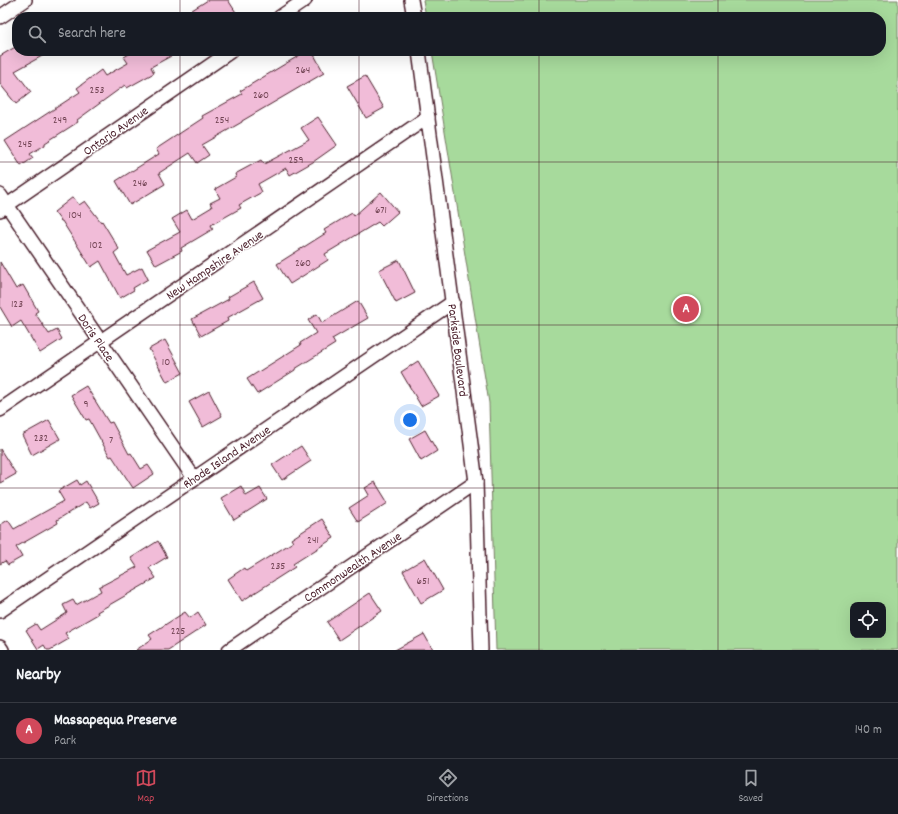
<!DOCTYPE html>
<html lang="en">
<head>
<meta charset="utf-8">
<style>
  body { margin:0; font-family:Dekko,sans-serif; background:#20242c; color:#f1f3f6 }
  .controls { position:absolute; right:12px; bottom:12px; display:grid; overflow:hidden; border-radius:8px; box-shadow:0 4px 16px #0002 }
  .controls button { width:36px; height:36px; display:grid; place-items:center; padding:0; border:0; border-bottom:1px solid #363941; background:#171b24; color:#f1f3f6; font:20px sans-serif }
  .you { position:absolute; left:410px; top:420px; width:14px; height:14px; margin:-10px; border:3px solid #fff; border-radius:50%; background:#1a73e8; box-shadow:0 0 0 6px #1a73e833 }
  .badge { display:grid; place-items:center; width:26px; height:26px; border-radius:50%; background:#d1495b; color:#fff; font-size:13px; font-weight:700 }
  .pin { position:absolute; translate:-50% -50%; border:2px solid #fff; box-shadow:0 1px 4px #0006 }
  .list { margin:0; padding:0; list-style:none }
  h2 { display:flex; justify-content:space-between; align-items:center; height:52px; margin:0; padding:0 16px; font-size:17px }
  h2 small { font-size:13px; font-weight:400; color:#9ea1a6 }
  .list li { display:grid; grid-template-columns:26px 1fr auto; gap:12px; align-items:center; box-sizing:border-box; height:56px; padding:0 16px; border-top:1px solid #363941 }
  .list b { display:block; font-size:15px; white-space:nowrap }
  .list p { margin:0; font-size:13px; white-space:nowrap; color:#9ea1a6 }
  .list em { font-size:13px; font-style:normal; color:#9ea1a6 }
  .icon { flex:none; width:22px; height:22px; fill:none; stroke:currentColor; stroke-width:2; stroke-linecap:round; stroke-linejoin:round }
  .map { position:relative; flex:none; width:898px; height:650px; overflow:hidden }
  .search { position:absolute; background:#171b24; box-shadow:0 4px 16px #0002; left:12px; right:12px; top:12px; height:44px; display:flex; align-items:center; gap:10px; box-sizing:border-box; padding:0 14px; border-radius:16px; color:#9ea1a6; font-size:15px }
  .sheet { height:108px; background:#171b24 }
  nav { display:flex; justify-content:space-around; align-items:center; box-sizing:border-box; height:56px; border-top:1px solid #363941; background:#171b24; font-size:11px; color:#9ea1a6 }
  nav a { display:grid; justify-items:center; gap:2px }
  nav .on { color:#d1495b }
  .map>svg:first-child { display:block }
</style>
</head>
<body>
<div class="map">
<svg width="898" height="650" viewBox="0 0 898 650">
  <rect width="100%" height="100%" fill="#fff"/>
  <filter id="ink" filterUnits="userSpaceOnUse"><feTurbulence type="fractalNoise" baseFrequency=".025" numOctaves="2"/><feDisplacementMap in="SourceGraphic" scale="8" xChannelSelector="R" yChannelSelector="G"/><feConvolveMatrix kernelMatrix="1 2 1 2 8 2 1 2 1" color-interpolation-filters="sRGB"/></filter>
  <g filter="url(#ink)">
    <path fill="#a7da9c" stroke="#787c64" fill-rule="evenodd" d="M 423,0 L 898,0 L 898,650 L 496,650 L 489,403 L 432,51 L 881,51 L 881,17 L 426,17 ZM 853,605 L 883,605 L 883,635 L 853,635 Z"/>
    <g fill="#f1bcd8" stroke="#4a1f2b">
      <path d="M 208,0 L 228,0 L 239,17 L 197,17 L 192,10 Z"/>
      <path d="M 17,46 L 17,51 L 51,51 L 15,71 L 31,92 L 16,104 L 0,84 L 0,56 Z"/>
      <path d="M 134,51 L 180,51 L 151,67 L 154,73 L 127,88 L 125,85 L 77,120 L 78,122 L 45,143 L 45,145 L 30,154 L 33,158 L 21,166 L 5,141 L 80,92 L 77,88 L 101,70 L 105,76 L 128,63 L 124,57 Z"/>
      <path d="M 298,51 L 312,51 L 324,73 L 242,121 L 242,122 L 202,145 L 209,155 L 197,163 L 190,153 L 159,173 L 165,184 L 130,205 L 116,181 L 159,154 L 156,149 L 203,118 L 202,116 L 242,94 L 240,91 L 300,55 Z"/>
      <path d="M 365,76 L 384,108 L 366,118 L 347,86 Z"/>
      <path d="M 318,117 L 337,145 L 313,162 L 290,175 L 286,168 L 258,184 L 262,192 L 239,205 L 241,208 L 211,225 L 213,229 L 181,248 L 182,251 L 156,265 L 147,250 L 180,232 L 172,219 L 187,210 L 192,219 L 212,207 L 210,203 L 220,198 L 215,189 L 236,177 L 235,174 L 261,160 L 264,164 L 309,140 L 301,128 Z"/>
      <path d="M 381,192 L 398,212 L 382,226 L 378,222 L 325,254 L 328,260 L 290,284 L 277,264 L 326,233 L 324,230 L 352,213 L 354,216 Z"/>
      <path d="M 73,197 L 79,205 L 85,201 L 101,222 L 102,221 L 119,249 L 114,253 L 126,275 L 142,267 L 148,279 L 133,288 L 134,290 L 120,298 L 100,261 L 91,267 L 62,221 L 61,221 L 54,212 Z"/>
      <path d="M 399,260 L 415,293 L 396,303 L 379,270 Z"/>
      <path d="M 0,262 L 16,289 L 23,285 L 38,311 L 35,313 L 49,334 L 57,330 L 62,339 L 40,353 L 21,321 L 12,327 L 0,307 Z"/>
      <path d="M 254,282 L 263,298 L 227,318 L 228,321 L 201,336 L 192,319 L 229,299 L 228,297 Z"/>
      <path d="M 358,301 L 368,318 L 332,339 L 335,344 L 295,369 L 295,370 L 257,394 L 247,379 L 301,345 L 300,343 L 316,333 L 308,320 L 317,314 L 322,323 Z"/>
      <path d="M 165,340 L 183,373 L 167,382 L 149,349 Z"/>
      <path d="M 418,361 L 439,396 L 421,406 L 401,372 Z"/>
      <path d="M 86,386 L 109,423 L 112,422 L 129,454 L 131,453 L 141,469 L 148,465 L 154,474 L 133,488 L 112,456 L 110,457 L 89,419 L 86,420 L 71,395 Z"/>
      <path d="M 209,391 L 222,416 L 203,427 L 189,402 Z"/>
      <path d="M 49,420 L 60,439 L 32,455 L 22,435 Z"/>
      <path d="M 425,430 L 437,451 L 421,461 L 409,439 Z"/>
      <path d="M 301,446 L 311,461 L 282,480 L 272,465 Z"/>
      <path d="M 0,449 L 16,474 L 0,483 Z"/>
      <path d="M 77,480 L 80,485 L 86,481 L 99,503 L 90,508 L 86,502 L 57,520 L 58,523 L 16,547 L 22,557 L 8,565 L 5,561 L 0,564 L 0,525 L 8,520 L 14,529 L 64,501 L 58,491 Z"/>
      <path d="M 375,482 L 388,503 L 358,522 L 349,508 L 369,495 L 365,488 Z"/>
      <path d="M 241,486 L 246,496 L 260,488 L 267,499 L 234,520 L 221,498 Z"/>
      <path d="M 322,519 L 334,538 L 293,564 L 295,567 L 242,601 L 228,579 L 244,568 L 246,571 L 293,542 L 291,539 Z"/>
      <path d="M 158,541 L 167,557 L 149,568 L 156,578 L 97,612 L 98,614 L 65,633 L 69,639 L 50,650 L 47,650 L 44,645 L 38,649 L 26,630 L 36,624 L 40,630 L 67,613 L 63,605 L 73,600 L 76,605 L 101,591 L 99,587 L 137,567 L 131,558 Z"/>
      <path d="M 425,558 L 443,590 L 421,603 L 403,571 Z"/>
      <path d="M 370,593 L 382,611 L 339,640 L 327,622 Z"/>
      <path d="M 185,612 L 190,618 L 198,612 L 206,625 L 168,650 L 136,650 L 152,639 L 149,635 Z"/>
      <path d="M 424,634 L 433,650 L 395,650 Z"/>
    </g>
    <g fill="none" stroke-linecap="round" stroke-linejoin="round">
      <defs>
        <g id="street">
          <path d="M 411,0 L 414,17"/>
          <path d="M 0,17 L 25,0"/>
          <path d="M 280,17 L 305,0"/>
          <path d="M 419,51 L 476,482 L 481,650"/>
          <path d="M 0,195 L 194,478"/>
          <path d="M 0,210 L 231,51"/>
          <path d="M 0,410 L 428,117"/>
          <path d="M 0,611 L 453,302"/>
          <path d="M 0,647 L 2,650"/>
          <path d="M 229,650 L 476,482"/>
        </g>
      </defs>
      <use href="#street" stroke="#4a1f2b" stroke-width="16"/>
      <use href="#street" stroke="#fff" stroke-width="13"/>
    </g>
  </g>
  <path fill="none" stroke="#4a1f2b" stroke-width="1" stroke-opacity="0.55" d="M 180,0 L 180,17M 359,0 L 359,17M 539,0 L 539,17M 718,0 L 718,17M 180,51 L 180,650M 359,51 L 359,650M 539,51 L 539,650M 718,51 L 718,650M 0,162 L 898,162M 0,325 L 898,325M 0,488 L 898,488"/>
  <g text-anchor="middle" stroke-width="3" stroke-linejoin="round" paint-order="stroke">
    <g font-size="11" fill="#744656">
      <text x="303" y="73">264</text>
      <text x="97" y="93">253</text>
      <text x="261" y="98">260</text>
      <text x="60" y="123">249</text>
      <text x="222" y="123">254</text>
      <text x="25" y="147">245</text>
      <text x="296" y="163">259</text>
      <text x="140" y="186">246</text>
      <text x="381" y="213">671</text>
      <text x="75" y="218">104</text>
      <text x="96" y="248">102</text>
      <text x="303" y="266">260</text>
      <text x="17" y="307">123</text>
      <text x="166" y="365">10</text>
      <text x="86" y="407">9</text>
      <text x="41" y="441">232</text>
      <text x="111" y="443">7</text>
      <text x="313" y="543">241</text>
      <text x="278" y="569">235</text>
      <text x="423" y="584">651</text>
      <text x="178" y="634">225</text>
    </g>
    <g font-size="13" fill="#4a1f2b" stroke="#fff">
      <text transform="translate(115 130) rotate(-35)" y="5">Ontario Avenue</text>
      <text transform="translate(214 264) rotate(-34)" y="5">New Hampshire Avenue</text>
      <text transform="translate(97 337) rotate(56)" y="5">Doris Place</text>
      <text transform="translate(459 350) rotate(83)" y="5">Parkside Boulevard</text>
      <text transform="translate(226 456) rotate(-34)" y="5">Rhode Island Avenue</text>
      <text transform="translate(352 566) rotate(-34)" y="5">Commonwealth Avenue</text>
    </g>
  </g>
</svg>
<div class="controls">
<button><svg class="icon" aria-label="locate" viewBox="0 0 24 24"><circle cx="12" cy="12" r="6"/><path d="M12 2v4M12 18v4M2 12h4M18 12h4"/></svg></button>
</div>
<div class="you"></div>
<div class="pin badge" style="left:686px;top:309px">A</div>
<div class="search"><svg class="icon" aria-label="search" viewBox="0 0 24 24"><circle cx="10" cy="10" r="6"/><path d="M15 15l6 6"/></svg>Search here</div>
</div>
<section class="sheet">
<h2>Nearby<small></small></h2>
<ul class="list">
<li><span class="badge">A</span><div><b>Massapequa Preserve</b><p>Park</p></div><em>140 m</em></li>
</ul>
</section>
<nav>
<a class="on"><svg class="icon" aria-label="map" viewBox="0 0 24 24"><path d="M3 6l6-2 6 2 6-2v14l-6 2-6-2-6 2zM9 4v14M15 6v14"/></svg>Map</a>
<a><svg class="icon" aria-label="directions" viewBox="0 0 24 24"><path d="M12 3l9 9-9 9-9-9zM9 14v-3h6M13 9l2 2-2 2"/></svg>Directions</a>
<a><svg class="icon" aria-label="saved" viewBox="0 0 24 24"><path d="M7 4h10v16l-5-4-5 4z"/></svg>Saved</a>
</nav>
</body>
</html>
